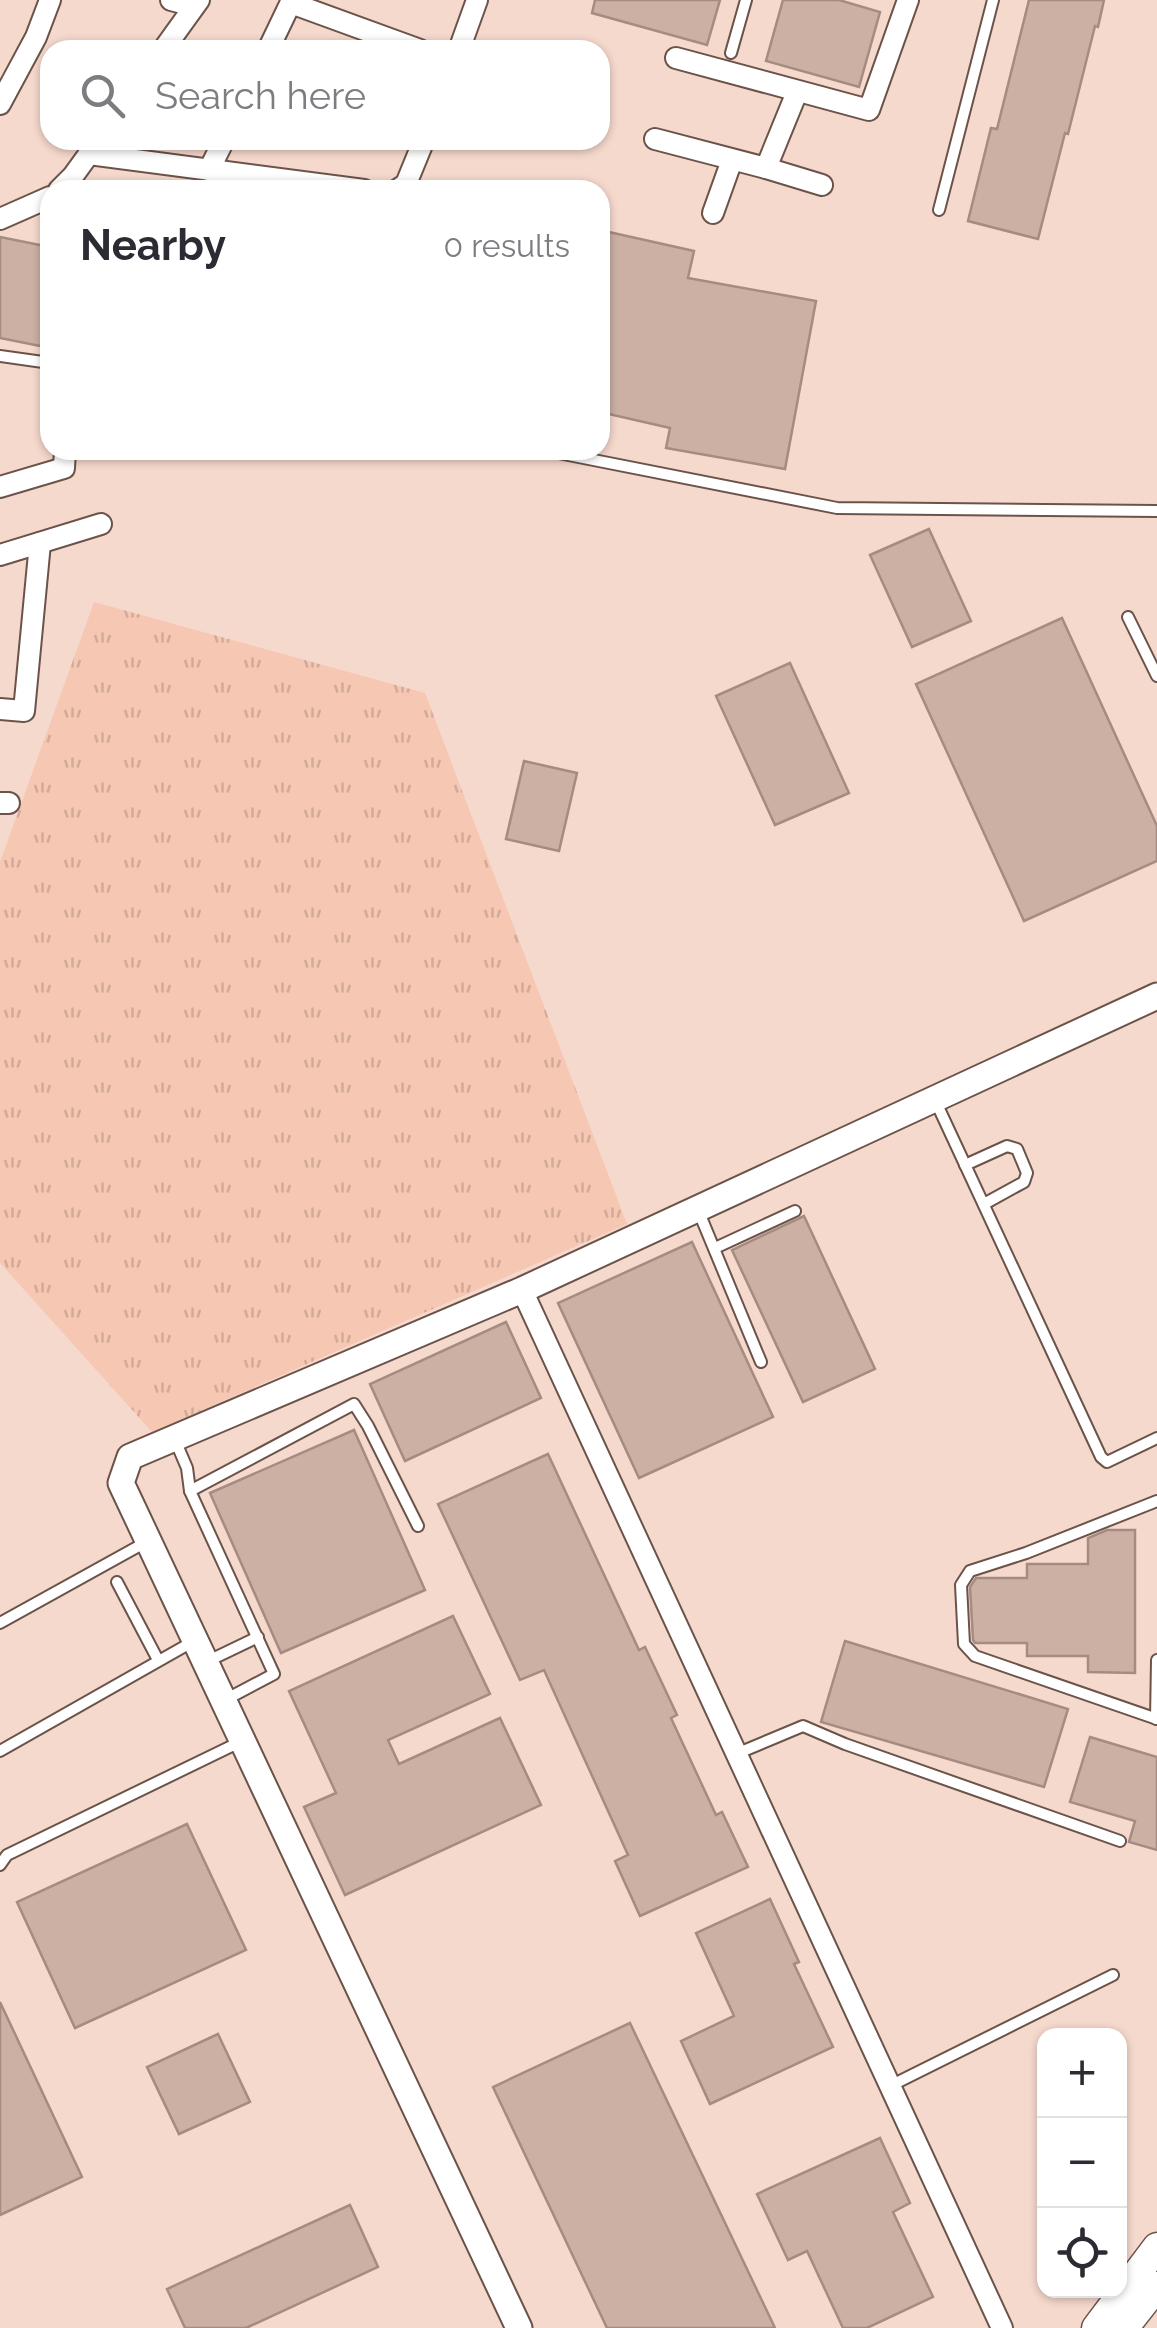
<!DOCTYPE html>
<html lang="en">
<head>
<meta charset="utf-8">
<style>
  body { margin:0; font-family:Raleway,sans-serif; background:#f2f2f3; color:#2b2b33 }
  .controls { position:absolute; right:30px; bottom:30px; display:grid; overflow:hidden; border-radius:20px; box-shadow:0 2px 8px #0004 }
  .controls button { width:90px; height:90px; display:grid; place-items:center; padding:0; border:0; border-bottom:2px solid #e1e1e2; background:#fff; color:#2b2b33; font:50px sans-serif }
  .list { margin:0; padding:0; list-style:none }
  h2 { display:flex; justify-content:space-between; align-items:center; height:130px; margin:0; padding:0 40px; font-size:42px }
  h2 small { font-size:32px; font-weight:400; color:#7c7c81 }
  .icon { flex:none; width:55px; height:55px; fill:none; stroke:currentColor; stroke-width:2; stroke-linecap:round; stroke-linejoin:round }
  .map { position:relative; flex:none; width:1157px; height:2328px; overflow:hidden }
  .search { position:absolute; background:#fff; box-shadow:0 2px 8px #0004; left:40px; top:40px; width:570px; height:110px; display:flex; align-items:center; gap:25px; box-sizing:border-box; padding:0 35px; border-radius:30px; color:#7c7c81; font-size:38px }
  .panel { position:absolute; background:#fff; box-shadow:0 2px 8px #0004; left:40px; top:180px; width:570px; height:280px; border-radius:30px }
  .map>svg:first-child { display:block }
</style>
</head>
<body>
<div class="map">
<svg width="1157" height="2328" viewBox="0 0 1157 2328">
  <defs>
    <pattern id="grass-tufts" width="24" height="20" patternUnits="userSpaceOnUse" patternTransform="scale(2.5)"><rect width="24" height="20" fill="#f6c7b3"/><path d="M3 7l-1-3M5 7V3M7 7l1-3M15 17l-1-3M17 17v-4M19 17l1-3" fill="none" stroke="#d2aa98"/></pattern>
  </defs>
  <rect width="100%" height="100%" fill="#f6d9cd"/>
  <path fill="url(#grass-tufts)" d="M 94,602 L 425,693 L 627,1224 L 152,1432 L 0,1263 L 0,862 Z"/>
  <g fill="#ccb0a4" stroke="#a68b80" stroke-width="2.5">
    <path d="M 595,0 L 720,0 L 707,45 L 592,13 Z"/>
    <path d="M 783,0 L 839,0 L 880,12 L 859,87 L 766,61 Z"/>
    <path d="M 1029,0 L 1104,0 L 1098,27 L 1095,26 L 1068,134 L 1065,133 L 1038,239 L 968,221 L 991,128 L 997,129 Z"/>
    <path d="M 600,230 L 694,251 L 688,278 L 816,301 L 785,469 L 666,448 L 670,428 L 600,412 Z"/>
    <path d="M 0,237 L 50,247 L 50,348 L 0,338 Z"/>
    <path d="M 929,529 L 971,621 L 912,647 L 870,555 Z"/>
    <path d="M 1062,618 L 1157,826 L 1157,861 L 1024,921 L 916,684 Z"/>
    <path d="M 790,663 L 849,793 L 775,825 L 716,696 Z"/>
    <path d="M 524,761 L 577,773 L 559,851 L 506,839 Z"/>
    <path d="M 804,1216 L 875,1369 L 803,1402 L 732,1250 Z"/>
    <path d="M 692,1242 L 773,1417 L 639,1478 L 558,1303 Z"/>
    <path d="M 506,1322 L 541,1398 L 405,1461 L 370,1384 Z"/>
    <path d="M 354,1430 L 425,1590 L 281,1653 L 210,1493 Z"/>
    <path d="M 548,1454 L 639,1650 L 645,1647 L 677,1715 L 671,1718 L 716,1815 L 722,1812 L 748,1867 L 640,1916 L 615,1861 L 628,1855 L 544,1670 L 520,1680 L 438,1504 Z"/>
    <path d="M 1107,1530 L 1135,1530 L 1135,1673 L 1088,1672 L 1088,1656 L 1027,1656 L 1027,1643 L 975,1643 L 973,1640 L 970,1587 L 976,1578 L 1027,1578 L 1027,1564 L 1088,1564 L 1088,1538 Z"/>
    <path d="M 453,1616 L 490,1694 L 388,1740 L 399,1764 L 500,1718 L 541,1805 L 345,1895 L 304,1807 L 336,1793 L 289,1691 Z"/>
    <path d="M 845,1641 L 1068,1709 L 1044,1787 L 821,1722 Z"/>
    <path d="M 1090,1737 L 1157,1757 L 1157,1850 L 1129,1842 L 1135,1821 L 1070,1802 Z"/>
    <path d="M 187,1824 L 246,1950 L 75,2028 L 17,1902 Z"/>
    <path d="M 770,1899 L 799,1962 L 794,1964 L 833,2047 L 710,2104 L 681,2041 L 734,2016 L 696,1933 Z"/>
    <path d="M 0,2002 L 82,2177 L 0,2215 Z"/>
    <path d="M 630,2023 L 775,2328 L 607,2328 L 493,2087 Z"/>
    <path d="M 218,2034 L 250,2102 L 179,2134 L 147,2067 Z"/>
    <path d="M 880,2138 L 910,2203 L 893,2212 L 933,2297 L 867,2328 L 843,2328 L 807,2251 L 788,2260 L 757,2194 Z"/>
    <path d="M 350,2205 L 378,2267 L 246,2328 L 185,2328 L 167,2289 Z"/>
  </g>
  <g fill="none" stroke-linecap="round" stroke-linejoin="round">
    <defs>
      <g id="service">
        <path d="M 731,53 L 746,0"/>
        <path d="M 939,210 L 993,0"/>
        <path d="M 0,356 L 50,363"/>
        <path d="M 543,450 L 837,508 L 1157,511"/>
        <path d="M 1128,617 L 1157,676"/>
        <path d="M 935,1100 L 1101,1457 L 1107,1462 L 1157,1438"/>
        <path d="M 965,1165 L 1007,1146 L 1017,1149 L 1027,1173 L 1024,1182 L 984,1204"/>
        <path d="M 698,1210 L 761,1362"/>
        <path d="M 715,1248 L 795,1211"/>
        <path d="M 175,1440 L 187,1468 L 190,1491 L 274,1674 L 223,1701"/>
        <path d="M 190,1491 L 354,1404 L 368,1426 L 418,1526"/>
        <path d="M 1157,1501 L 1026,1553 L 970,1571 L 961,1585 L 964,1644 L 975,1656 L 1157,1719"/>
        <path d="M 117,1582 L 158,1660"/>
        <path d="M 0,1623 L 148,1541"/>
        <path d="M 206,1662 L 258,1637"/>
        <path d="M 1156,1719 L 1157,1660"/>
        <path d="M 0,1751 L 194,1641"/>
        <path d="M 736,1754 L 803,1726 L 845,1744 L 1120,1841"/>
        <path d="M 0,1865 L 7,1855 L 242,1741"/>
        <path d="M 890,2086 L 1113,1975"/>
      </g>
      <g id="minor">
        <path d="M 171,0 L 194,6"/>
        <path d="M 291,3 L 420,50"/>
        <path d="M 163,50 L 199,0"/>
        <path d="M 268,50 L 292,0"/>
        <path d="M 459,50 L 477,0"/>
        <path d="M 676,58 L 869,110 L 908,0"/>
        <path d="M 0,104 L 36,37 L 50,0"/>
        <path d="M 655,139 L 766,168 L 822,185"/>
        <path d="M 89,154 L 364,190"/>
        <path d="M 766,168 L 797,92"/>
        <path d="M 209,170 L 224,140"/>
        <path d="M 59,190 L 73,176 L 99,140"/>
        <path d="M 397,190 L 406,184 L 424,140"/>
        <path d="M 713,213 L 732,160"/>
        <path d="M 0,219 L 50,197"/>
        <path d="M 0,487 L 64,468 L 65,450"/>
        <path d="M 0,555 L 101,524"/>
        <path d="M 0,709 L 24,711 L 40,543"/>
        <path d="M 0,803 L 9,803"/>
        <path d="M 522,1290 L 1002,2328"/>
      </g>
      <path id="tertiary" d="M 519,2328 L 121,1483 L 130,1457 L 522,1290 L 1157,996"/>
      <g id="secondary">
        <path d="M 1096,2328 L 1157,2247"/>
        <path d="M 1124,2328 L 1157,2286"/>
      </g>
    </defs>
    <use href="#service" stroke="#6b5349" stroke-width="14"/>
    <use href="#minor" stroke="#6b5349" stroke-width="24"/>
    <use href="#tertiary" stroke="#6b5349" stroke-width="29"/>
    <use href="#secondary" stroke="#6b5349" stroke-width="31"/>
    <use href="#service" stroke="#fff" stroke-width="10"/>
    <use href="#minor" stroke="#fff" stroke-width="20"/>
    <use href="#tertiary" stroke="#fff" stroke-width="25"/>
    <use href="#secondary" stroke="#fff" stroke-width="28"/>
  </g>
</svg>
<div class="controls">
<button>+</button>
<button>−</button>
<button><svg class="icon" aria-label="locate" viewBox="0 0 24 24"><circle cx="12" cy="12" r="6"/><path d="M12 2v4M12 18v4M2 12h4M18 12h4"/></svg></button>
</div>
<div class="search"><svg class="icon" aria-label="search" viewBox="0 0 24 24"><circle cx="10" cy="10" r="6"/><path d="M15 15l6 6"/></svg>Search here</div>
<section class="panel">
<h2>Nearby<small>0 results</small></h2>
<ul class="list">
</ul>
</section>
</div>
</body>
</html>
